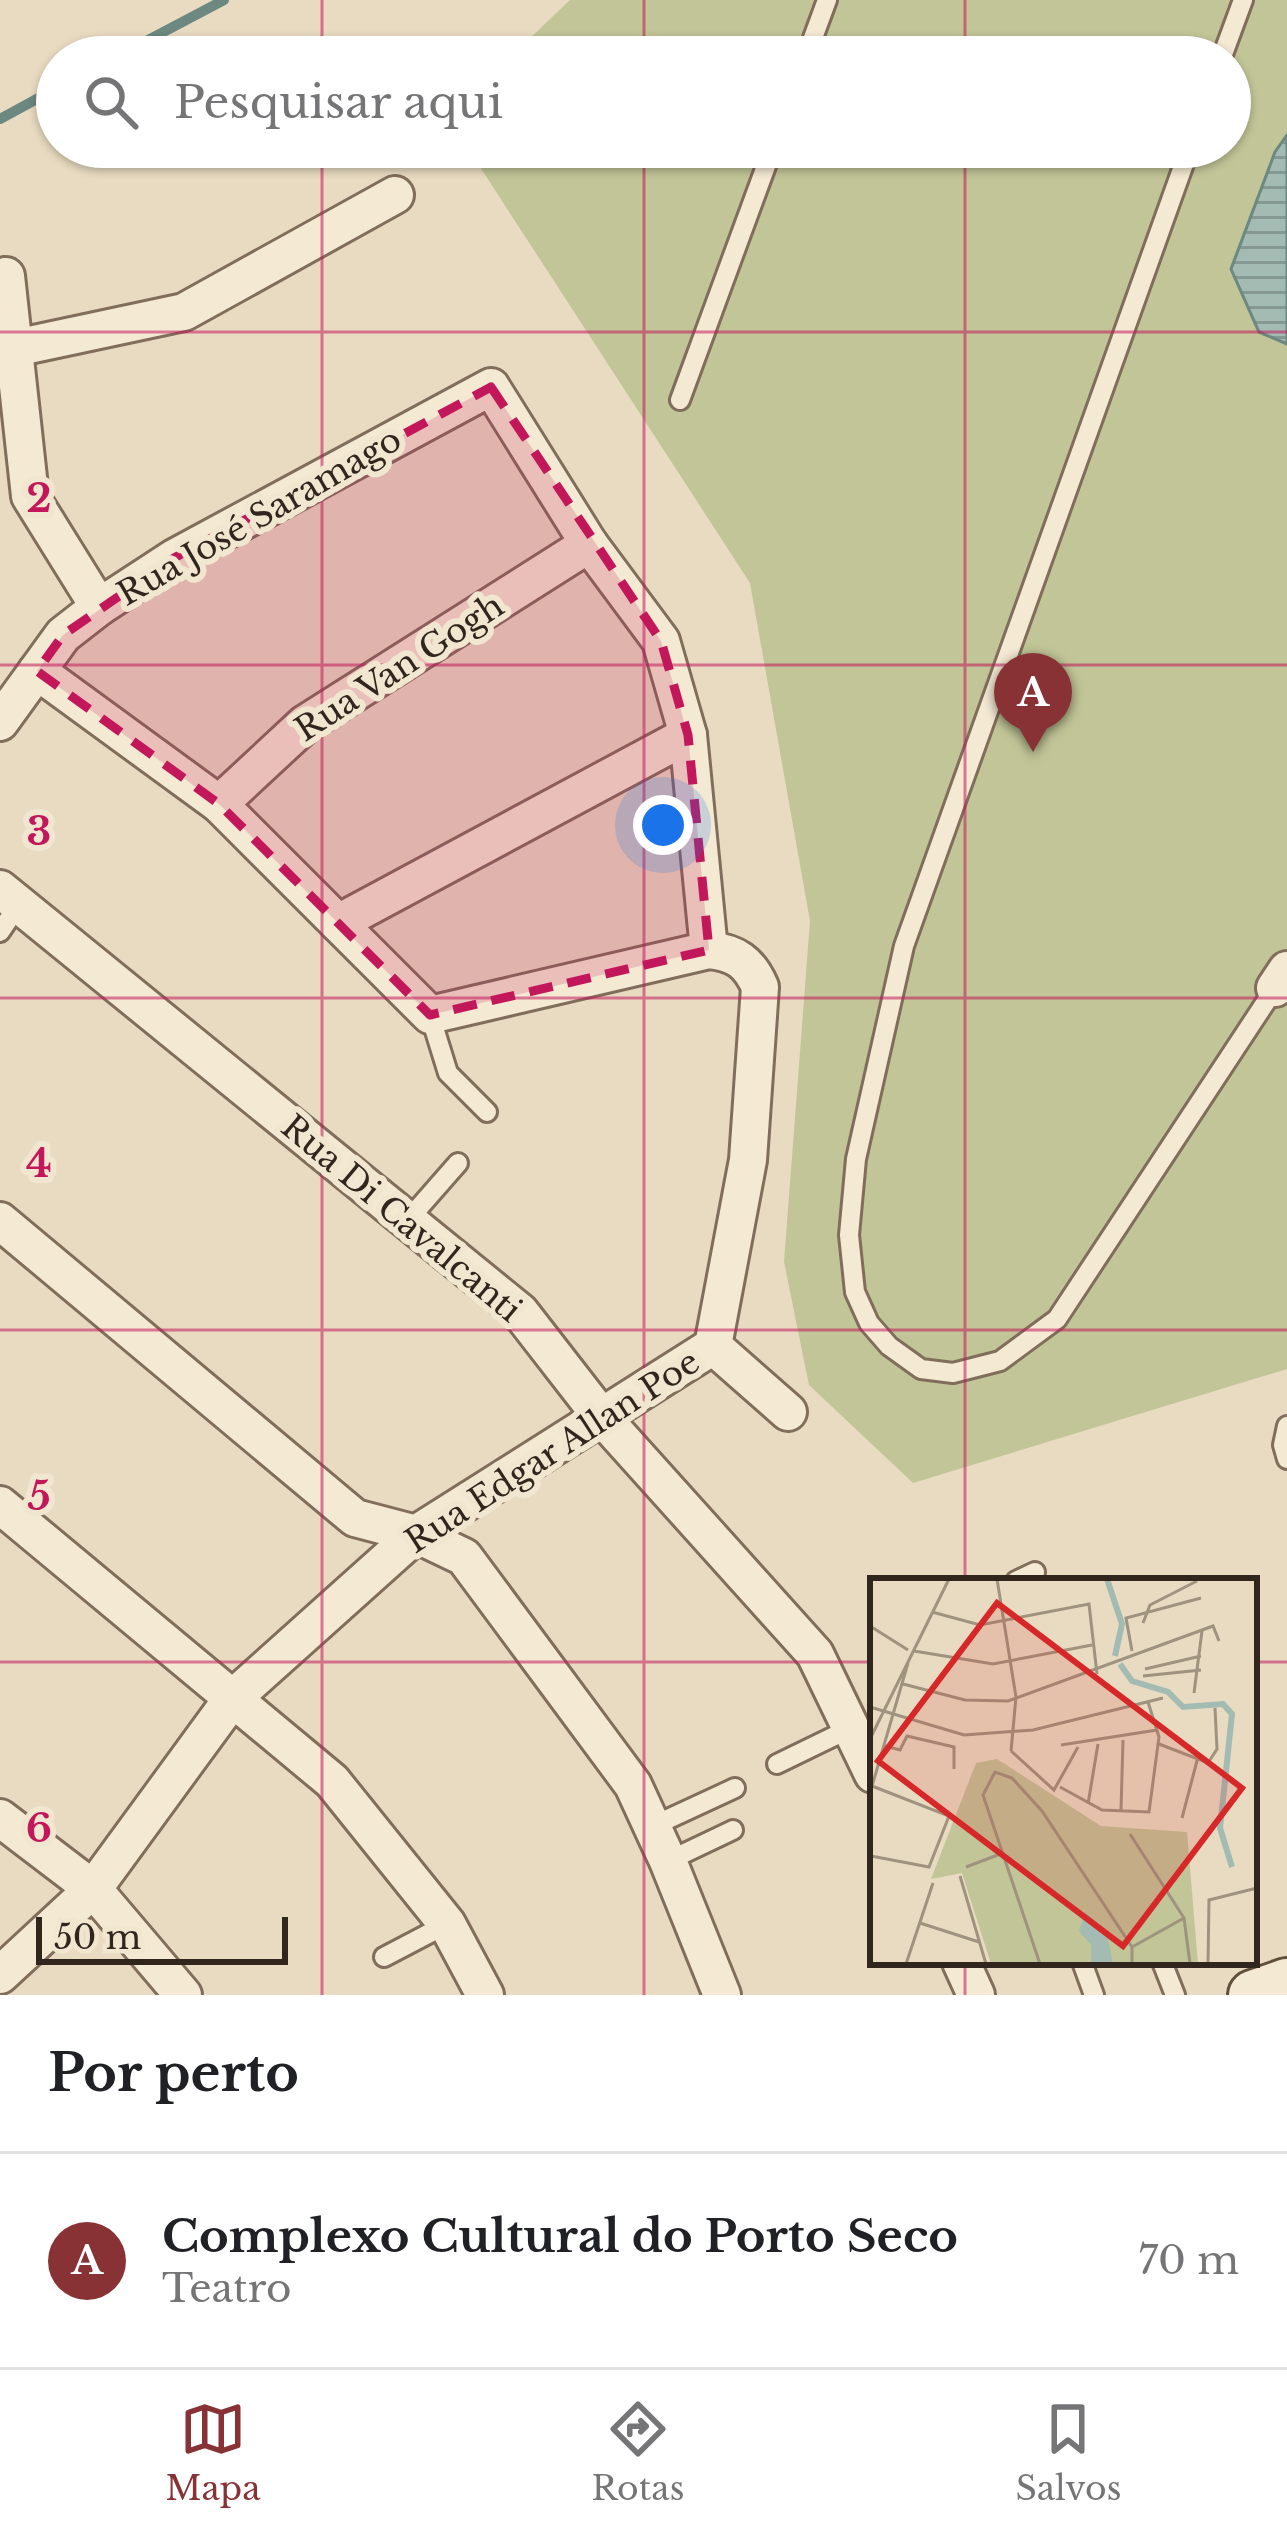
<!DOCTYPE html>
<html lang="pt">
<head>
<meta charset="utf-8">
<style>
  body { margin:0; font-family:"Libre Baskerville",serif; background:#f2f2f2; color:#202124 }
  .scale { position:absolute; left:36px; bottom:30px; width:252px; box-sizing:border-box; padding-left:12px; border:6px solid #31261d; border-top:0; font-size:33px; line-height:42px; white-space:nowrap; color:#31261d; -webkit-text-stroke:9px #f1e6d0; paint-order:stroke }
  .you { position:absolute; left:663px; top:825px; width:42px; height:42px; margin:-30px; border:9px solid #fff; border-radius:50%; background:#1a73e8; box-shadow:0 0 0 18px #1a73e833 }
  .badge { display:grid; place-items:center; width:78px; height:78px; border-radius:50%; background:#883235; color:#fff; font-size:39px; font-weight:700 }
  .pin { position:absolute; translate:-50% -99px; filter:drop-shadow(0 3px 6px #0008) }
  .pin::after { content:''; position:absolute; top:63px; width:42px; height:36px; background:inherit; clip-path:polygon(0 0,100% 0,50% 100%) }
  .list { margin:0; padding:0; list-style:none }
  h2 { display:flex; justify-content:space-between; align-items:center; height:156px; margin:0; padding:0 48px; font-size:51px }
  h2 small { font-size:39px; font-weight:400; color:#757577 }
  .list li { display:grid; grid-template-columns:78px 1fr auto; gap:36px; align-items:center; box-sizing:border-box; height:216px; padding:0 48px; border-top:3px solid #e0e0e0 }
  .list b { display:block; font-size:45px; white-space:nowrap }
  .list p { margin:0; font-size:39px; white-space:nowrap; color:#757577 }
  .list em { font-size:39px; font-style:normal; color:#757577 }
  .icon { flex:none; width:66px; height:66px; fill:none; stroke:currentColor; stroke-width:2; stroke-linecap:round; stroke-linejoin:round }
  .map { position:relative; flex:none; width:1287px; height:1995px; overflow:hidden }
  .search { position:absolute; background:#fff; box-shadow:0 3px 9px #0004; left:36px; right:36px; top:36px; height:132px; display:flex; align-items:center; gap:30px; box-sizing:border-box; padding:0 42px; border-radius:66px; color:#757577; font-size:45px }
  .sheet { height:372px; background:#fff }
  nav { display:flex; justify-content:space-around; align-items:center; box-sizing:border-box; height:168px; border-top:3px solid #e0e0e0; background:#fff; font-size:33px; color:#757577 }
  nav a { display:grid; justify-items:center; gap:6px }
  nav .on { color:#883235 }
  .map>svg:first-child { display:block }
</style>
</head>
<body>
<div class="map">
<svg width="1287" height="1995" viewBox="0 0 1287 1995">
  <defs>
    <pattern id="water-rules" width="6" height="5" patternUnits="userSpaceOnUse" patternTransform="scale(3)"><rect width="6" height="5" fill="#a3bbb3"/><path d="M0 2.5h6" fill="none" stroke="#859891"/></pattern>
  </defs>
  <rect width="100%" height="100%" fill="#e8dbc1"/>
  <path fill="#c1c597" d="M 570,0 L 1287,0 L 1287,1369 L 913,1483 L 809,1385 L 784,1262 L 810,921 L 750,583 L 467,147 L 1230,147 L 1230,57 L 510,57 Z"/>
  <path fill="url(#water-rules)" stroke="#6c8880" stroke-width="3" d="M 1287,135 L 1287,344 L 1259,332 L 1231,269 L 1275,152 Z"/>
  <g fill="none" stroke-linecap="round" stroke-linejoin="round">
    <g stroke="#6c8880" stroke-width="10">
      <path d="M 116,57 L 224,0"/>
      <path d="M 0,119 L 57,88"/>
    </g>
    <defs>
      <g id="service">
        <path d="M 806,57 L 827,0"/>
        <path d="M 1222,57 L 1243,0"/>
        <path d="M 1190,147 L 904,946 L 856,1159 L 849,1235 L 855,1292 L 869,1323 L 889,1346 L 921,1369 L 953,1373 L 1000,1361 L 1057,1319 L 1275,988 L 1278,990"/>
        <path d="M 680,400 L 773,147"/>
        <path d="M 0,932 L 19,904"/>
        <path d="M 430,1015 L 448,1073 L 487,1112"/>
        <path d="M 408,1220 L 458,1163"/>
        <path d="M 1287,1426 L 1283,1445 L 1287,1459"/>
        <path d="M 1016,1581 L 1035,1572"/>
        <path d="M 777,1764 L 851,1728"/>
        <path d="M 653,1826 L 735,1788"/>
        <path d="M 668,1861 L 733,1830"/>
        <path d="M 384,1957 L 447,1924"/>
        <path d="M 1082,1962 L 1094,1995"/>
        <path d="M 1162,1962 L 1175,1995"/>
      </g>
      <g id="minor">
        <path d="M 6,276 L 30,496 L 99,607"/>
        <path d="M 15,348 L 184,312 L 395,195"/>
        <path d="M 37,671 L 219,804 L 430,1015 L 709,950 C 736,953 749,962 760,987 L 748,1160 L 713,1346"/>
        <path d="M 0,722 L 63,635 L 99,607 L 174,558 L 491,387 L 589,544 L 661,641 L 688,735 L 709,950"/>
        <path d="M 219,804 L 305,724 L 589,544"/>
        <path d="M 0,889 L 520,1312 L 600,1415 L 815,1654 L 873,1774"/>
        <path d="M 338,923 L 688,735"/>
        <path d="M 1275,988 L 1287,970"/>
        <path d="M 0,1221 L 355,1518 L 416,1534 L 464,1557 L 633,1785 L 668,1861 L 722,1995"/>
        <path d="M 713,1346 L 788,1412"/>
        <path d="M 0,1505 L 332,1781 L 447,1924 L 485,1995"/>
        <path d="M 0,1818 L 93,1889 L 183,1995"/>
        <path d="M 961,1962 L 976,1995"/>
        <path d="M 0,1975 L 93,1889 L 232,1699 L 416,1534 L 713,1346"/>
      </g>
      <path id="secondary" d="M 1253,1995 L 1287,1983"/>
    </defs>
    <use href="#service" stroke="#806d5b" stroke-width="24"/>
    <use href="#minor" stroke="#806d5b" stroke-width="42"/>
    <use href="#secondary" stroke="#614f3e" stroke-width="54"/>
    <use href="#service" stroke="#f4e9d3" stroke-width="18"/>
    <use href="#minor" stroke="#f4e9d3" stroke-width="36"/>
    <use href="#secondary" stroke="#f4e9d3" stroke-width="48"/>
  </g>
  <path fill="#c2185b" fill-opacity="0.2" stroke="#c2185b" stroke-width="9" stroke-dasharray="24 15" stroke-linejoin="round" d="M 491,387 L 661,641 L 688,735 L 709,950 L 430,1015 L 219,804 L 37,671 L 63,635 L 174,558 Z"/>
  <path fill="none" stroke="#c2185b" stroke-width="3" stroke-opacity="0.55" d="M 322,0 L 322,57M 644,0 L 644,57M 965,0 L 965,57M 322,147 L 322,1995M 644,147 L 644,1995M 965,147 L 965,1581M 0,332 L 1287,332M 0,665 L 1287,665M 0,998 L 1287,998M 0,1330 L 1287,1330M 0,1662 L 873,1662M 1254,1662 L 1287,1662M 965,1962 L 965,1995"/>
  <g text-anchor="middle" stroke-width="12" stroke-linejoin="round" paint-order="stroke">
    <g font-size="33" fill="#31261d" stroke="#f1e6d0">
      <text transform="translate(259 516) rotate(-30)" y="12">Rua José Saramago</text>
      <text transform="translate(399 667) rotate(-33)" y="12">Rua Van Gogh</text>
      <text transform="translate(402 1218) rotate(40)" y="12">Rua Di Cavalcanti</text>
      <text transform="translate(552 1451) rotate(-33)" y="12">Rua Edgar Allan Poe</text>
    </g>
  </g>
  <g transform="translate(870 1578)">
    <rect width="387" height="387" fill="#e8dbc1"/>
    <path d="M 127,181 L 231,248 L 317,254 L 328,386 L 121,386 L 92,295 L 61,301 L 106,185 Z" fill="#c1c597"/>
    <path d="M 215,334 L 236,352 L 243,386 L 221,386 L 221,367 L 209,353 Z" fill="#a3bbb3"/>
    <path fill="none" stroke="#a3bbb3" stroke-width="6" d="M 237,1 L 252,46 L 245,78M 250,86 L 262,103 L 298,114 L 313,129 L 353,126 L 362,136 L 350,250 L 362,289"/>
    <path fill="none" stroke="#9f937f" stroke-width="3" d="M 127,1 L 146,119 L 141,173M 62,34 L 110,47 L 219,26 L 227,96M 273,45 L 280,27 L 327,3M 0,48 L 38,72M 44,73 L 123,86 L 222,67M 262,73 L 256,40 L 331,20M 275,91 L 331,78M 273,98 L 331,92M 33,106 L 95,122 L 138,123 L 343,48 L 349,63M 324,115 L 332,53M 387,127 L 387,313M 0,129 L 94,157 L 163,152 L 293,120M 0,161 L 79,1M 289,166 L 338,185 L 347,171 L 345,130M 191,167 L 287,152M 15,168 L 30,172 L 37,158 L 84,169 L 84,191M 141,173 L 184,212 L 208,169M 190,209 L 232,232 L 279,234 L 289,159 L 278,124M 0,215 L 38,85M 218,226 L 228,166M 251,232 L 253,162M 312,240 L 328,179M 260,256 L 314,340 L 320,386M 1,278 L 59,289 L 79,238 L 2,208M 96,289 L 133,275M 90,298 L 116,386M 50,345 L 109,364M 262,369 L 314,340M 36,386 L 63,305M 170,386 L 113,217 L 125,194 L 142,200 L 172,233 L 262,369 L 262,386M 338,386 L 339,322 L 387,310"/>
    <path fill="#d62828" fill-opacity="0.15" stroke="#d62828" stroke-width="6" d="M 127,25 L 372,210 L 253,368 L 8,183 Z"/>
    <rect width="387" height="387" fill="none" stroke="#31261d" stroke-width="6"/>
  </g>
  <g font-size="39" text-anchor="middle" font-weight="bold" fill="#c2185b" stroke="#f1e6d0" stroke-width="12" stroke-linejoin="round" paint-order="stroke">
    <text x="39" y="512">2</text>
    <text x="39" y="845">3</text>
    <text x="39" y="1177">4</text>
    <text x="39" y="1510">5</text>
    <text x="39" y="1842">6</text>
  </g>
</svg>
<div class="scale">50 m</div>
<div class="you"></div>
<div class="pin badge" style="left:1033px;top:752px">A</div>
<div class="search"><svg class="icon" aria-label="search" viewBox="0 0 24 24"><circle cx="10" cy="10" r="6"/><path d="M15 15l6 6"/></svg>Pesquisar aqui</div>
</div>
<section class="sheet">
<h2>Por perto<small></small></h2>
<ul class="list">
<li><span class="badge">A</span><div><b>Complexo Cultural do Porto Seco</b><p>Teatro</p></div><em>70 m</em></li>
</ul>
</section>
<nav>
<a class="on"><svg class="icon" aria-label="map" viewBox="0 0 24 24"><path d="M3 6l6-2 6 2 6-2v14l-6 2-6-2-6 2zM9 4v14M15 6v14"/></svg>Mapa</a>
<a><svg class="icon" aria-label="directions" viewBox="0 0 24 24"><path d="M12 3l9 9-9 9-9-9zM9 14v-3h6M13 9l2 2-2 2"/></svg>Rotas</a>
<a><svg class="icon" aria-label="saved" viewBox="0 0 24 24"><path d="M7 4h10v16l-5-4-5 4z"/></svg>Salvos</a>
</nav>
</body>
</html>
